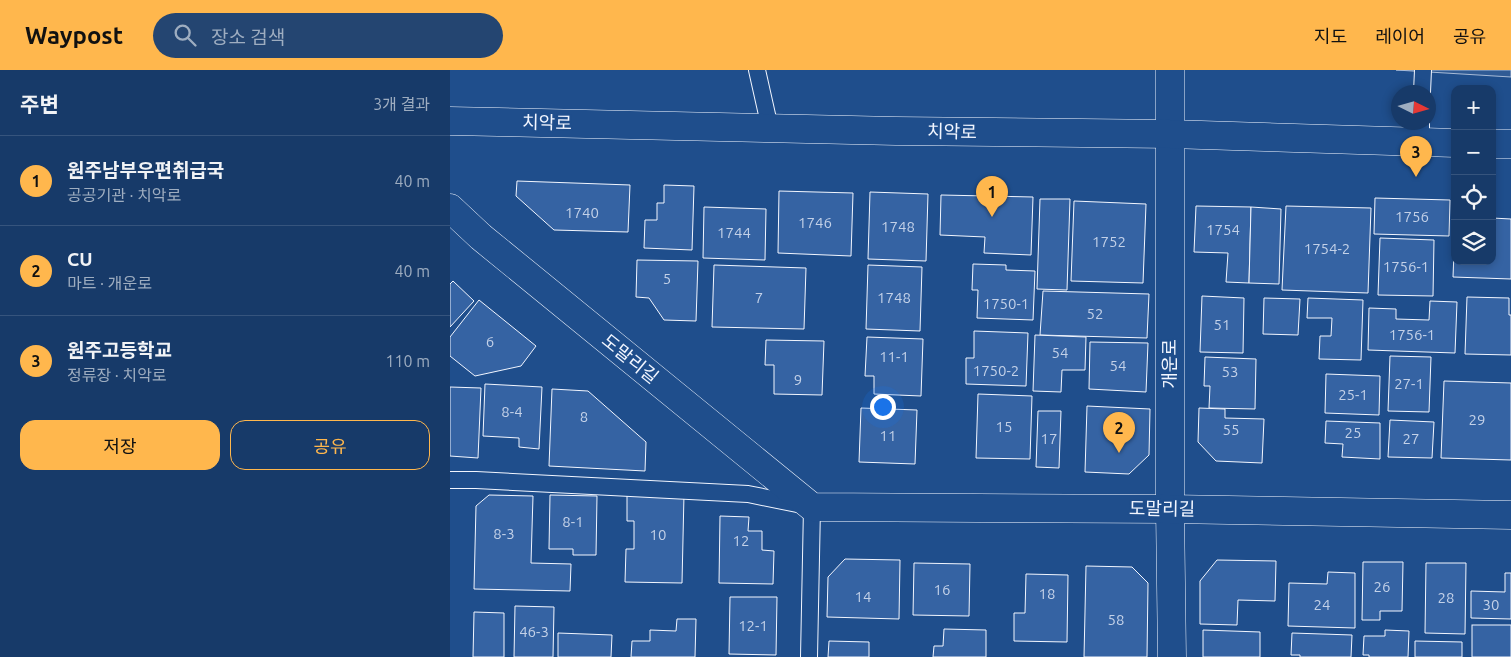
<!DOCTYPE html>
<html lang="ko">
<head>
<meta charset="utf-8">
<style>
  body { margin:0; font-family:Ubuntu,"Noto Sans KR",sans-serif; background:#244571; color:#f1f3f6 }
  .controls { position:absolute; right:15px; top:15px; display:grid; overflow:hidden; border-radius:10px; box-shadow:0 2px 8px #0003 }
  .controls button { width:45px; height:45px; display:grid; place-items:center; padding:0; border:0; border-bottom:1px solid #36547d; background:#173a69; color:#f1f3f6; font:25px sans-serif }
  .compass { position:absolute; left:941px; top:15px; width:45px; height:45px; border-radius:50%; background:#173a69; box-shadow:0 2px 8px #0003; rotate:95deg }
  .you { position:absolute; left:432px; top:336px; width:18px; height:18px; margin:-12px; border:4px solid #fff; border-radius:50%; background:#1a73e8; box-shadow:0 0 0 8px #1a73e833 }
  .badge { display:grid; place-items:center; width:32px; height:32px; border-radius:50%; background:#ffb74d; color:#111; font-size:16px; font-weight:700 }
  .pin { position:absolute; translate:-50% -41px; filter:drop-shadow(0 1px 2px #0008) }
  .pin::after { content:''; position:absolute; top:26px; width:18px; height:15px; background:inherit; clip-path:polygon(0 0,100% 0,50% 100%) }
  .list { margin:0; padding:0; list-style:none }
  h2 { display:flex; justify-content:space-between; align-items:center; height:65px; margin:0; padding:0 20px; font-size:21px }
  h2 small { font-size:16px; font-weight:400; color:#9eadc0 }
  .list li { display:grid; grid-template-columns:32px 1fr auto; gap:15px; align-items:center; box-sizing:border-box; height:90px; padding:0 20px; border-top:1px solid #36547d }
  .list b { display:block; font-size:19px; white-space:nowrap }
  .list p { margin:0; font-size:16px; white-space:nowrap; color:#9eadc0 }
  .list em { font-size:16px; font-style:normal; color:#9eadc0 }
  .actions { display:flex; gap:10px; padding:15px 20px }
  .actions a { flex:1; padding:11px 0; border:1px solid #ffb74d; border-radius:15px; text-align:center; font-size:18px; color:#ffb74d }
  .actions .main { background:#ffb74d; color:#111 }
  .icon { flex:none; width:28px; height:28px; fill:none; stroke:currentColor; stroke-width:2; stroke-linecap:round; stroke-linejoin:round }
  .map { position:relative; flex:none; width:1061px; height:587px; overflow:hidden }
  header { display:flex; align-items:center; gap:30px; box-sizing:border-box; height:70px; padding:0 25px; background:#ffb74d; color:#111 }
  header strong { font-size:24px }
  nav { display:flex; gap:28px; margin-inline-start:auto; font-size:18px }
  .search { width:350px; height:45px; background:#244571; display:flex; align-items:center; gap:12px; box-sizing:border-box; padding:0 18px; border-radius:28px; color:#9eadc0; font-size:19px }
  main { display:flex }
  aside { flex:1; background:#173a69 }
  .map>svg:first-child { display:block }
</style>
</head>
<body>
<header>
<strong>Waypost</strong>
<div class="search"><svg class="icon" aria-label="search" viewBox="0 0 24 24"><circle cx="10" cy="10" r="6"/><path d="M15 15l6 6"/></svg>장소 검색</div>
<nav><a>지도</a><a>레이어</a><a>공유</a></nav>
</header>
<main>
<aside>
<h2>주변<small>3개 결과</small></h2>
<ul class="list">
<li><span class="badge">1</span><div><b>원주남부우편취급국</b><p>공공기관 · 치악로</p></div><em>40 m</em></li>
<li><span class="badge">2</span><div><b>CU</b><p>마트 · 개운로</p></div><em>40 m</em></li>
<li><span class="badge">3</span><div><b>원주고등학교</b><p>정류장 · 치악로</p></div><em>110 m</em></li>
</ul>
<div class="actions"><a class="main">저장</a><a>공유</a></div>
</aside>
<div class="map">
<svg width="1061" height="587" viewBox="0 0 1061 587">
  <rect width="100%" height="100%" fill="#1f4e8c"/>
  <path fill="#305b95" stroke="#a8bbd7" d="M 946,0 L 1061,0 L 1061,7 Z"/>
  <g fill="#3563a3" stroke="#f2f6ff">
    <path d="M 67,111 L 180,115 L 178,162 L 104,160 L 66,126 Z"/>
    <path d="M 214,115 L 244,116 L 242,180 L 194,178 L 195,150 L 207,150 L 207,133 L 214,133 Z"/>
    <path d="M 329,121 L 403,123 L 401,186 L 328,183 Z"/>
    <path d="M 420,122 L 478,124 L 476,191 L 418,189 Z"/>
    <path d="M 491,125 L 583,127 L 581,185 L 534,183 L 535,167 L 490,165 Z"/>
    <path d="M 925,128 L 1000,130 L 999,166 L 924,164 Z"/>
    <path d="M 590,129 L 620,129 L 617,220 L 587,219 Z"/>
    <path d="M 624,131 L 696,134 L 693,213 L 621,211 Z"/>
    <path d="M 746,136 L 801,137 L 799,213 L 776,212 L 778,183 L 744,182 Z"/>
    <path d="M 836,136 L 921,138 L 918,223 L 832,220 Z"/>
    <path d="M 254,137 L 316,139 L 315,190 L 253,188 Z"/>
    <path d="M 801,137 L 831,139 L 829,214 L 799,213 Z"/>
    <path d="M 1042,148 L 1061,149 L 1061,209 L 1003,207 L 1005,158 L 1005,191 L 1042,191 Z"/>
    <path d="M 930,168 L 984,170 L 983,226 L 928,225 Z"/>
    <path d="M 187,190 L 248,191 L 246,251 L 214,250 L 199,228 L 186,227 Z"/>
    <path d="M 523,194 L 556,195 L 556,200 L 585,201 L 583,250 L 527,248 L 528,220 L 522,220 Z"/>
    <path d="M 264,195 L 356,198 L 354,259 L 262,257 Z"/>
    <path d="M 418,195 L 472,197 L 470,261 L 416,259 Z"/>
    <path d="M 3,211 L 24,231 L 0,257 L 0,214 Z"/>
    <path d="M 593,221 L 699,224 L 697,268 L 590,265 Z"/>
    <path d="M 752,226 L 794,228 L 793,283 L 750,282 Z"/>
    <path d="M 1017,227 L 1059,228 L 1059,245 L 1061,245 L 1061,285 L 1015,284 Z"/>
    <path d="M 814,228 L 850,229 L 848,265 L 813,264 Z"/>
    <path d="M 858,228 L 913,230 L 911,290 L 869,289 L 870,266 L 881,266 L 882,248 L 857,248 Z"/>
    <path d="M 29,230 L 86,276 L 71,296 L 25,306 L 0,286 L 0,267 Z"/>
    <path d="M 980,231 L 1007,232 L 1005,283 L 918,280 L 919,238 L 946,239 L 946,249 L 979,250 Z"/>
    <path d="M 524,261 L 578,263 L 576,316 L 516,314 L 516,288 L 524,288 Z"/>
    <path d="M 585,265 L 636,267 L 635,300 L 612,300 L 611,322 L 583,321 Z"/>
    <path d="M 417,267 L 473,269 L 471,326 L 424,324 L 424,306 L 415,306 Z"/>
    <path d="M 316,270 L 374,271 L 372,325 L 324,324 L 324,295 L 315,295 Z"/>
    <path d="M 640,272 L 698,273 L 696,322 L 639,319 Z"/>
    <path d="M 940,286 L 981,287 L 979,342 L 938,341 Z"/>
    <path d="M 755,287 L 806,289 L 805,339 L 759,338 L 760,316 L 754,316 Z"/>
    <path d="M 876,304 L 930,306 L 929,345 L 875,343 Z"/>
    <path d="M 994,311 L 1061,313 L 1061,390 L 991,388 Z"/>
    <path d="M 35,314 L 92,317 L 89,379 L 69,377 L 69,368 L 33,366 Z"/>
    <path d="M 0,317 L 31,318 L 28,388 L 0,386 Z"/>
    <path d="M 102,319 L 138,321 L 196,372 L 195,401 L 99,396 Z"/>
    <path d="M 528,324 L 582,326 L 580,389 L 526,388 Z"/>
    <path d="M 637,336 L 700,339 L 699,385 L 679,404 L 635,402 Z"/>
    <path d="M 411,338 L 467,340 L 465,394 L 409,392 Z"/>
    <path d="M 749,338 L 775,339 L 775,348 L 814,349 L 812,393 L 766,391 L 748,372 Z"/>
    <path d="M 588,341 L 611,341 L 609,398 L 586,397 Z"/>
    <path d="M 940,350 L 984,352 L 982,388 L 938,387 Z"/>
    <path d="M 876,351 L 930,353 L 930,389 L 892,387 L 893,374 L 875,373 Z"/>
    <path d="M 177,423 L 234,424 L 232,513 L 175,512 L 176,479 L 184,479 L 184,451 L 177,451 Z"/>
    <path d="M 39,425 L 83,426 L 81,493 L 121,494 L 120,521 L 24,519 L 26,436 Z"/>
    <path d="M 100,425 L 147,426 L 146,485 L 123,485 L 123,479 L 99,479 Z"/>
    <path d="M 270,446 L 299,447 L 298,461 L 312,461 L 312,480 L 324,481 L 323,514 L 269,513 Z"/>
    <path d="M 395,489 L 450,490 L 449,549 L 377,547 L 378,507 Z"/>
    <path d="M 767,490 L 826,491 L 825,531 L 788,530 L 787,555 L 750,554 L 750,511 Z"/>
    <path d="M 913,492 L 953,492 L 952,541 L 930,541 L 930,550 L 912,550 Z"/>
    <path d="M 464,493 L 520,494 L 519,546 L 463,545 Z"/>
    <path d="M 976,493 L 1016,493 L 1015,564 L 975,563 Z"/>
    <path d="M 636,496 L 682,497 L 698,513 L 697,587 L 634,587 Z"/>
    <path d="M 878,502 L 905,503 L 905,558 L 838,556 L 839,513 L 877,514 Z"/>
    <path d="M 1055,503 L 1061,503 L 1061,549 L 1021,548 L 1021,521 L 1055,522 Z"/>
    <path d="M 576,504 L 618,505 L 617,572 L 564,571 L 564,543 L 575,543 Z"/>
    <path d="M 280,527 L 327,527 L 326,585 L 279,584 Z"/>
    <path d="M 65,536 L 104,537 L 103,587 L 64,587 Z"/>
    <path d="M 24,542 L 54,543 L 54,587 L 23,587 Z"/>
    <path d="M 227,549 L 246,549 L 245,587 L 181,587 L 182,571 L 200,571 L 200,560 L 226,561 Z"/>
    <rect x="1022" y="555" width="39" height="32"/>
    <path d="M 494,559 L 536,560 L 536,587 L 483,587 L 484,576 L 493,576 Z"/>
    <path d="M 753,560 L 810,562 L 810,587 L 753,587 Z"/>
    <path d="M 935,560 L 959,561 L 958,587 L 919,587 L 919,585 L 913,585 L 914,566 L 935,566 Z"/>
    <path d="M 108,563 L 162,565 L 161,587 L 108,587 Z"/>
    <path d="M 842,563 L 902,565 L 901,587 L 850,587 L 850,585 L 841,585 Z"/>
    <path d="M 379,571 L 419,572 L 419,587 L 378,587 Z"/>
    <path d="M 965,571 L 1012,572 L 1012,587 L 965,587 Z"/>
  </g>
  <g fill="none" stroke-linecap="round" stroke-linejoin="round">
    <defs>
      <g id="service">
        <path d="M 307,0 L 320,58"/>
        <path d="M 972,22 L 973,0"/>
        <path d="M 971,72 L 971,52"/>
        <path d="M 0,410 L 26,410 L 298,424 L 362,437 L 359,587"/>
      </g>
      <g id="minor">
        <path d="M 720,64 L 720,439 L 722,587"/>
        <path d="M 0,138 L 31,167 L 362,437 L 720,439 L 1061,445"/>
      </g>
      <path id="tertiary" d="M 720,64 L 720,0"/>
      <g id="secondary">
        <path d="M 0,51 L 446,61 L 720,64 L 1005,73"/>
        <path d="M 1042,74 L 1061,74"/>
      </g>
    </defs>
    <use href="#service" stroke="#f2f6ff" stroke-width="18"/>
    <use href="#minor" stroke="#f2f6ff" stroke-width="29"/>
    <use href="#tertiary" stroke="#f2f6ff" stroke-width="29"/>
    <use href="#secondary" stroke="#f2f6ff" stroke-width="29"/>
    <use href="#service" stroke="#1f4e8c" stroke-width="16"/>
    <use href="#minor" stroke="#1f4e8c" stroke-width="28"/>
    <use href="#tertiary" stroke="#1f4e8c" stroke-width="28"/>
    <use href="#secondary" stroke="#1f4e8c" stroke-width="28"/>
  </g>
  <g text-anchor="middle" stroke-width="4" stroke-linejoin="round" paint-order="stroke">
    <g font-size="15" fill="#c3d1e8">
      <text x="132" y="148">1740</text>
      <text x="962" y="152">1756</text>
      <text x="365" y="158">1746</text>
      <text x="448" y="162">1748</text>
      <text x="773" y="165">1754</text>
      <text x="284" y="168">1744</text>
      <text x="659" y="177">1752</text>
      <text x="877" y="184">1754-2</text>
      <text x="956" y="202">1756-1</text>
      <text x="217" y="214">5</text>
      <text x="309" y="233">7</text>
      <text x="444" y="233">1748</text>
      <text x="556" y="239">1750-1</text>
      <text x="645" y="249">52</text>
      <text x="772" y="260">51</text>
      <text x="962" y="270">1756-1</text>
      <text x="40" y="277">6</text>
      <text x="610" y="288">54</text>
      <text x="444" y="292">11-1</text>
      <text x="668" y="301">54</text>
      <text x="546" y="306">1750-2</text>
      <text x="780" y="307">53</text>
      <text x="348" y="315">9</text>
      <text x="959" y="319">27-1</text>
      <text x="903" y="330">25-1</text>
      <text x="62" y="347">8-4</text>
      <text x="134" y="352">8</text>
      <text x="1027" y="355">29</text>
      <text x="554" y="362">15</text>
      <text x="781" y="365">55</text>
      <text x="903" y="368">25</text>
      <text x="438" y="371">11</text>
      <text x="599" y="374">17</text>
      <text x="961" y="374">27</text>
      <text x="123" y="457">8-1</text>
      <text x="54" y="469">8-3</text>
      <text x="208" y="470">10</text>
      <text x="291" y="476">12</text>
      <text x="932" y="522">26</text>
      <text x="492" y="525">16</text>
      <text x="597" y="529">18</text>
      <text x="413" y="532">14</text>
      <text x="996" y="533">28</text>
      <text x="872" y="540">24</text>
      <text x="1041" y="540">30</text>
      <text x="666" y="555">58</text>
      <text x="303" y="561">12-1</text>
      <text x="84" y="567">46-3</text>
    </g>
    <g font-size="18" fill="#f2f6ff" stroke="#1f4e8c">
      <text transform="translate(97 53) rotate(1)" y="6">치악로</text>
      <text transform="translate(502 62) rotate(1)" y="6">치악로</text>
      <text transform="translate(180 289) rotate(39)" y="6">도말리길</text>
      <text transform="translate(720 294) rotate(-90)" y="6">개운로</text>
      <text transform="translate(712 439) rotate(1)" y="6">도말리길</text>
    </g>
  </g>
</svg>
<div class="controls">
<button>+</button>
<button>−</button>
<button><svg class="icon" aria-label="locate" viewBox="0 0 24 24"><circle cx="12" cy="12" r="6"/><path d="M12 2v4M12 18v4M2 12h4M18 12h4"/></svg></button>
<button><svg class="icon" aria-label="layers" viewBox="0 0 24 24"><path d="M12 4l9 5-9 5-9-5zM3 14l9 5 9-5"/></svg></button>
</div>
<svg class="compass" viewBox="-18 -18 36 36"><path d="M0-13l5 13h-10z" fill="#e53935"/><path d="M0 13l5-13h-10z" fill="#9eadc0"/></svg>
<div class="you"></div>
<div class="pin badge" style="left:542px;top:147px">1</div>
<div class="pin badge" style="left:669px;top:383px">2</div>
<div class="pin badge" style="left:966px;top:107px">3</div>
</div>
</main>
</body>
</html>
